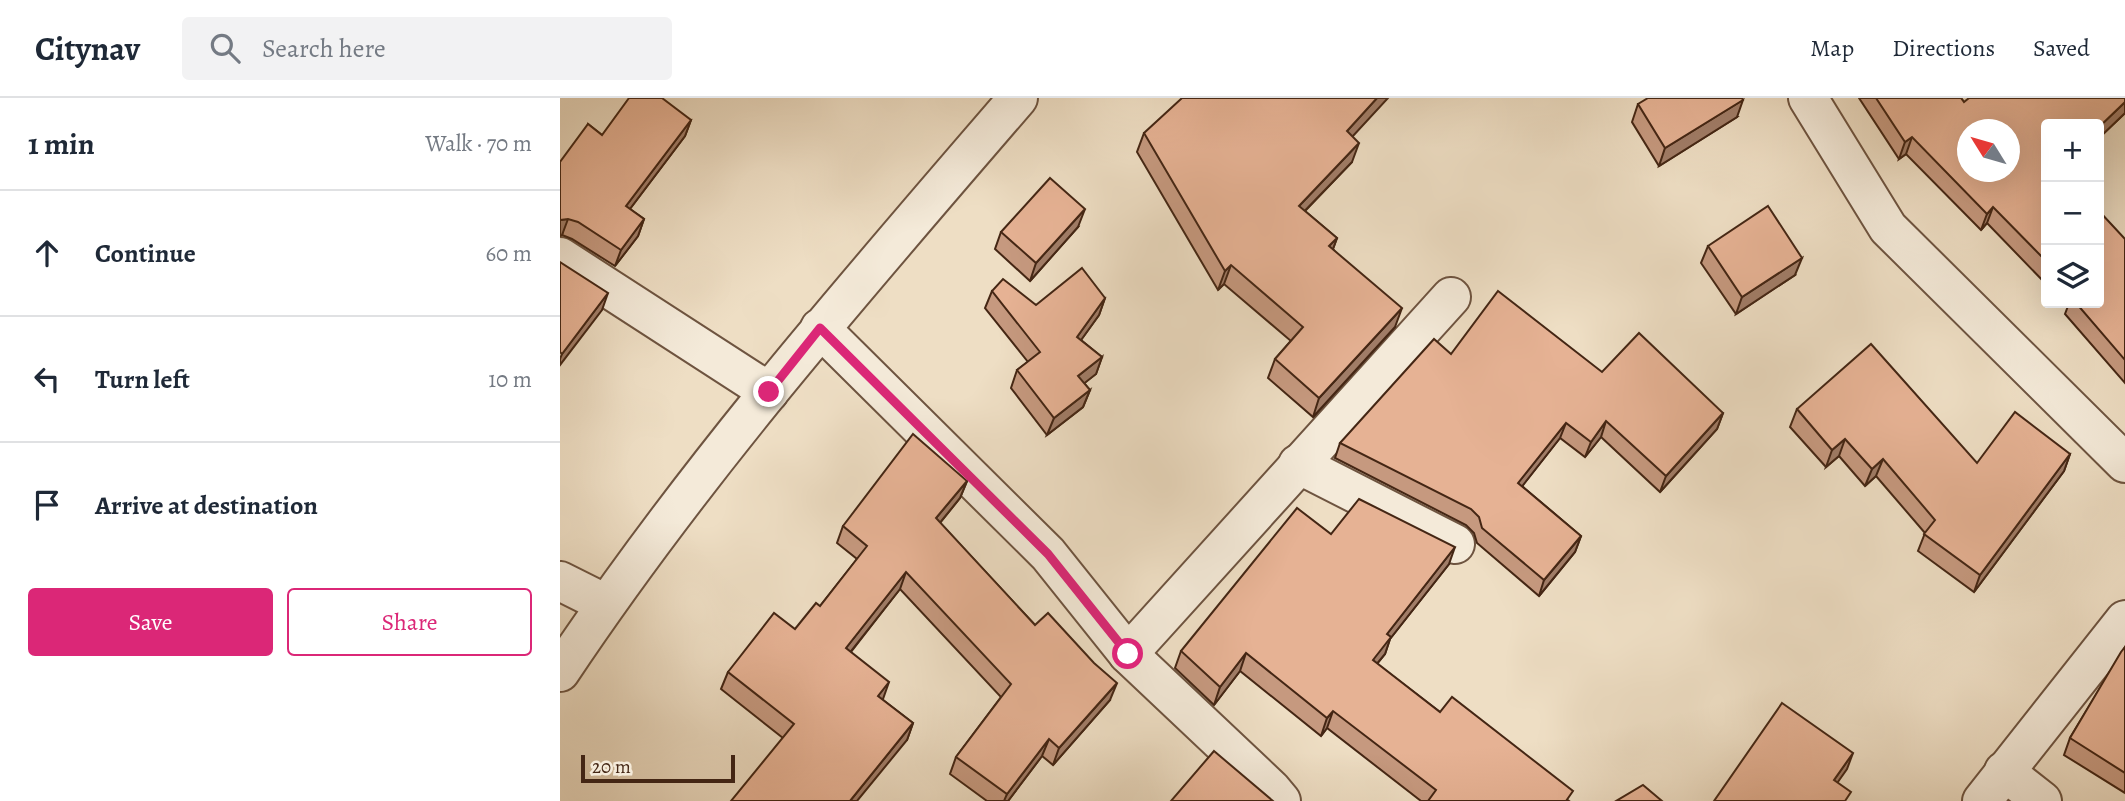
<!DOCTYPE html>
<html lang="en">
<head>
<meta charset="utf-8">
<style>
  body { margin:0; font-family:Alegreya,serif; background:#f2f2f3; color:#1f2937 }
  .controls { position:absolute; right:21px; top:21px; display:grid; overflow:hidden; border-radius:7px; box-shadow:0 7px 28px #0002 }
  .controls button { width:63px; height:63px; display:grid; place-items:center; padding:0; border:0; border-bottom:2px solid #e0e1e3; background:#fff; color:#1f2937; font:35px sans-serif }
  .compass { position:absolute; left:1397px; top:21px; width:63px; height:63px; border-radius:50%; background:#fff; box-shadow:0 7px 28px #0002; rotate:307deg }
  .scale { position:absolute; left:21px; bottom:18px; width:154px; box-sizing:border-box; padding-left:7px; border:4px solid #442614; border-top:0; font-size:19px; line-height:24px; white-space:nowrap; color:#442614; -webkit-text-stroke:5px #f4ead9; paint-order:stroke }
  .stop { position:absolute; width:21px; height:21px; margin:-16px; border:5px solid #db2777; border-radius:50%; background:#fff }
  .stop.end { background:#db2777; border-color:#fff; box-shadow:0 2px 7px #0008 }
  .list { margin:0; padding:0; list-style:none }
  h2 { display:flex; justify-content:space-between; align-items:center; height:91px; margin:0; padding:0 28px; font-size:30px }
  h2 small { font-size:23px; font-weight:400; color:#747a83 }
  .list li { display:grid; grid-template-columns:46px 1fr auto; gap:21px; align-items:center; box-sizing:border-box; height:126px; padding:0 28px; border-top:2px solid #e0e1e3 }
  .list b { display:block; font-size:26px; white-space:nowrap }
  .list em { font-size:23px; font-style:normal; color:#747a83 }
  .actions { display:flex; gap:14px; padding:21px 28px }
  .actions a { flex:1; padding:16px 0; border:2px solid #db2777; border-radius:7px; text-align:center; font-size:24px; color:#db2777 }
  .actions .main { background:#db2777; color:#fff }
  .icon { flex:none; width:38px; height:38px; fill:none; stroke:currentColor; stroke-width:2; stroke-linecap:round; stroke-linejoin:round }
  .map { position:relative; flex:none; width:1565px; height:703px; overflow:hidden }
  header { display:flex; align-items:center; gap:42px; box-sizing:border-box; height:98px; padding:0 35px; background:#fff; border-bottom:2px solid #e0e1e3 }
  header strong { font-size:33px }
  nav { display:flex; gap:38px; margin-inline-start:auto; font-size:24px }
  .search { width:490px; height:63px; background:#f2f2f3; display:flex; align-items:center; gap:18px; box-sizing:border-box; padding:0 24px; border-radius:7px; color:#747a83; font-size:26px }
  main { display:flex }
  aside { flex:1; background:#fff }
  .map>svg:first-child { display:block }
</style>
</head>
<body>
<header>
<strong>Citynav</strong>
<div class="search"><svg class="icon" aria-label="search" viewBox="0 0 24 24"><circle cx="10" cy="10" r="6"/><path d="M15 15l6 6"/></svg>Search here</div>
<nav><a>Map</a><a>Directions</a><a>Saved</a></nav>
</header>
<main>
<aside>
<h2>1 min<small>Walk · 70 m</small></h2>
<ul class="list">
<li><svg class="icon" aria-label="ahead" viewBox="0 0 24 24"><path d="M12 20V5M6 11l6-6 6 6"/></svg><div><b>Continue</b></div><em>60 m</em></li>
<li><svg class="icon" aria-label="left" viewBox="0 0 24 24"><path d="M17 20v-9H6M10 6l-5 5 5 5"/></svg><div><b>Turn left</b></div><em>10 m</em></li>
<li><svg class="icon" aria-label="arrive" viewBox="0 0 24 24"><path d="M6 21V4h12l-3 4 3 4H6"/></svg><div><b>Arrive at destination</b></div></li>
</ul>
<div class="actions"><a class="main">Save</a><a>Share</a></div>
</aside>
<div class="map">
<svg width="1565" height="703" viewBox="0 0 1565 703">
  <rect width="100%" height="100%" fill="#eedec4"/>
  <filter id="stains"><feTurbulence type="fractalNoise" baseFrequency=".00286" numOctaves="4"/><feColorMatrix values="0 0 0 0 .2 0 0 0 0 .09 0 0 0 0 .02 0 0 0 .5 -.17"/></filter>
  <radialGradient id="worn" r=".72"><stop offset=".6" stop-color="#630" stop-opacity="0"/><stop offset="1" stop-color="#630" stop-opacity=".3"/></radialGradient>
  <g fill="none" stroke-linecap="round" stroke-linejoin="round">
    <defs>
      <g id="minor">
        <path d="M 1248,0 L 1328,130 L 1565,365"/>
        <path d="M 0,159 L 209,294"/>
        <path d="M 260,230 L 488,456 L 568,556 L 711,691 L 721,703"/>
        <path d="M 738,366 L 895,446"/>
        <path d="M 0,483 L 46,506"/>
        <path d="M 568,556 L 891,199"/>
        <path d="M 0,574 C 136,370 298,186 458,0"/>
        <path d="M 1444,673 L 1482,703"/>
        <path d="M 1422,703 L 1565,522"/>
      </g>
    </defs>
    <use href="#minor" stroke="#6e5440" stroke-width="42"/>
    <use href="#minor" stroke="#f4ead9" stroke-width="38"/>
  </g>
  <g fill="#c6997f" stroke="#442614" stroke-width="2">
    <path d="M 1299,0 L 1401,0 L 1404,4 L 1565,0 L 1565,15 L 1539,40 L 1539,26 L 1486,26 L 1486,186 L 1427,125 L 1421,132 L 1346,56 L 1339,61 Z"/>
    <path d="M 1078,6 L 1177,19 L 1099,68 L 1072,24 Z"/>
    <path d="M 131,22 L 125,38 L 70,111 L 84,121 L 78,138 L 55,168 L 12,141 L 2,137 L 28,26 L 42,37 Z"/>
    <path d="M 584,35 L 792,39 L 792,64 L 745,113 L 777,140 L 773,151 L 835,229 L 753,319 L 708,280 L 715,261 L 731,243 L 664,186 L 658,192 L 577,54 Z"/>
    <path d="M 518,129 L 470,183 L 435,151 L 441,134 Z"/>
    <path d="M 1565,141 L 1565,285 L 1505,216 L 1508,208 L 1505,205 L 1539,205 Z"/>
    <path d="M 1148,148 L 1235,177 L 1176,216 L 1141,165 Z"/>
    <path d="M 432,193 L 476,207 L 545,200 L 539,217 L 521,242 L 542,259 L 536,276 L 524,285 L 530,292 L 523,309 L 487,337 L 451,290 L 457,272 L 468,264 L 425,210 Z"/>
    <path d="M 891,256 L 1042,274 L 1163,315 L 1157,331 L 1100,394 L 1041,339 L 1025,359 L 1000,340 L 962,388 L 1021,438 L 1015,454 L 979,498 L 917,445 L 914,435 L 906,427 L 775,360 L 780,345 Z"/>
    <path d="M 1237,311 L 1417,365 L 1510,356 L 1504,373 L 1414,494 L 1358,453 L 1365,435 L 1316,378 L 1305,388 L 1279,358 L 1266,369 L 1230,329 Z"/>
    <path d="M 407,383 L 400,400 L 380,425 L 475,527 L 550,602 L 493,667 L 482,658 L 448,703 L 427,703 L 390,676 L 396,659 L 441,599 L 340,491 L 291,554 L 323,602 L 353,625 L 347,642 L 223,640 L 161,591 L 168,574 L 235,531 L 260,508 L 297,461 L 277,445 L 283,428 Z"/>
    <path d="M 771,436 L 889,466 L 830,541 L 825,556 L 817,566 L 880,614 L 1009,703 L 861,703 L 767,630 L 761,638 L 680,573 L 654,607 L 615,570 L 621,553 Z"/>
    <path d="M 1565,549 L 1565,695 L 1504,657 L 1510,640 Z"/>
  </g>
  <g fill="#a17d68" stroke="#442614" stroke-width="2">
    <path d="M 817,0 L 828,0 L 780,52 L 787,33 Z"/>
    <path d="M 1183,2 L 1177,19 L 1099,68 L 1105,50 Z"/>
    <path d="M 1565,4 L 1565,15 L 1539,40 L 1539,29 Z"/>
    <path d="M 131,22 L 125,38 L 60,124 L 66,108 Z"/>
    <path d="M 1352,39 L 1346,56 L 1339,61 L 1345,44 Z"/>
    <path d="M 799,45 L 792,64 L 732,126 L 739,108 Z"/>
    <path d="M 1433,109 L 1427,125 L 1421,132 L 1427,116 Z"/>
    <path d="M 525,111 L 518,129 L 470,183 L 476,165 Z"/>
    <path d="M 8,121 L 2,137 L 0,138 L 0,122 Z"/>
    <path d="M 84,121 L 78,138 L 55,168 L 61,152 Z"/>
    <path d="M 777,140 L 770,159 L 769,148 Z"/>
    <path d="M 1242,160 L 1235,177 L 1176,216 L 1182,199 Z"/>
    <path d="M 671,167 L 664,186 L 658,192 L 665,173 Z"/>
    <path d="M 48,195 L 42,212 L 0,267 L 0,261 L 2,256 Z"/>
    <path d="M 545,200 L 539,217 L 511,256 L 517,239 Z"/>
    <path d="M 842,210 L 835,229 L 753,319 L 759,300 Z"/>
    <path d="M 542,259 L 536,276 L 512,295 L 518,278 Z"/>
    <path d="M 530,292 L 523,309 L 487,337 L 494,320 Z"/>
    <path d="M 1163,315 L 1157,331 L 1100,394 L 1106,378 Z"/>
    <path d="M 1046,323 L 1041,339 L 1025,359 L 1031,344 Z"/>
    <path d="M 1006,325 L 1000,340 L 953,400 L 958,385 Z"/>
    <path d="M 1285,341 L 1279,358 L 1266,369 L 1272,352 Z"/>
    <path d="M 1510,356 L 1504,373 L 1414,494 L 1420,477 Z"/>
    <path d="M 1323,361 L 1316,378 L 1305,388 L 1312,371 Z"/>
    <path d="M 407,383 L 400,400 L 370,437 L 376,420 Z"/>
    <path d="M 1021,438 L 1015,454 L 979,498 L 984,482 Z"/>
    <path d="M 895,449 L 889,466 L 830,541 L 825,556 L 806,579 L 813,562 L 827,536 Z"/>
    <path d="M 346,474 L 340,491 L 280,567 L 286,550 Z"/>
    <path d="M 686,555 L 680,573 L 654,607 L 660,589 Z"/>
    <path d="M 329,584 L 323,601 L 312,615 L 318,598 Z"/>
    <path d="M 557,585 L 550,602 L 493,667 L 499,650 Z"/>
    <path d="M 773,613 L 767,630 L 761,638 L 767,620 Z"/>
    <path d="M 353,625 L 347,642 L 297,703 L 290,703 Z"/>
    <path d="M 489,641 L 482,658 L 448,703 L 444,703 L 447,696 Z"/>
    <path d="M 1293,655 L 1287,671 L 1268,698 L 1274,682 Z"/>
  </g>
  <g fill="#e6b294" stroke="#442614" stroke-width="2" fill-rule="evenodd">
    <path d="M 69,0 L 102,0 L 131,22 L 66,108 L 84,121 L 61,152 L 18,124 L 8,121 L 0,122 L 0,64 L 28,26 L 42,37 Z"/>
    <path d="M 622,0 L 817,0 L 787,33 L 799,45 L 739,108 L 777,140 L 769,148 L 842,210 L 759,300 L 715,261 L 743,229 L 671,167 L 665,173 L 584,35 Z"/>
    <path d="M 1088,0 L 1182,0 L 1183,2 L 1105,50 L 1078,6 Z"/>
    <path d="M 1316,0 L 1401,0 L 1404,4 L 1409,0 L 1565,0 L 1565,4 L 1539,29 L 1539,26 L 1486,26 L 1486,163 L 1433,109 L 1427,116 L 1352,39 L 1345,44 ZM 1408,32 L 1450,32 L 1450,74 L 1408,74 Z"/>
    <path d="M 490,80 L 525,111 L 476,165 L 441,134 Z"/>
    <path d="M 1208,108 L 1242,160 L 1182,199 L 1148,148 Z"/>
    <path d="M 1539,113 L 1565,141 L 1565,262 L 1516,205 L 1539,205 Z"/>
    <path d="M 0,164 L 48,195 L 2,256 L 0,254 Z"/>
    <path d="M 522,170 L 545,200 L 517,239 L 542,259 L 518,278 L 530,292 L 494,320 L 457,272 L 480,254 L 432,193 L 443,181 L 476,207 Z"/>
    <path d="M 938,193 L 1042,274 L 1079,235 L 1163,315 L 1106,378 L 1046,323 L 1031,344 L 1006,325 L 958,385 L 1021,438 L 984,482 L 922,430 L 919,419 L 911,411 L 780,345 L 874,241 L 891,256 Z"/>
    <path d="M 1311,246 L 1417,365 L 1455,314 L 1510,356 L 1420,477 L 1364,436 L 1375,422 L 1323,361 L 1312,371 L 1285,341 L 1272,352 L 1237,311 Z"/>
    <path d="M 353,336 L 407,383 L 376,420 L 475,527 L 488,515 L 534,565 L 557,585 L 499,650 L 489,641 L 447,696 L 396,659 L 451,586 L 346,474 L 286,550 L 329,584 L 318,598 L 353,625 L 290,703 L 171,703 L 234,626 L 168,574 L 214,515 L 235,531 L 256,505 L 260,508 L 307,448 L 283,428 Z"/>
    <path d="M 799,401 L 895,449 L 827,536 L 831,539 L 813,562 L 880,614 L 892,599 L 1013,693 L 1006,703 L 868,703 L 876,692 L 773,613 L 767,620 L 686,555 L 660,589 L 621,553 L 737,410 L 771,436 Z"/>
    <path d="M 1565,549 L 1565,675 L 1510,640 L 1561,554 Z"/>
    <path d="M 1222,605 L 1293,655 L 1274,682 L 1291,694 L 1285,703 L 1154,703 Z"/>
    <path d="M 654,653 L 713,703 L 611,703 Z"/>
    <path d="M 1083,687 L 1102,703 L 1056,703 Z"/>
  </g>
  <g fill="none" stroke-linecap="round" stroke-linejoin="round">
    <path stroke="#db2777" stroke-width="9" d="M 209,294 L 260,230 L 488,456 L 568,556"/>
  </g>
  <rect width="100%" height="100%" filter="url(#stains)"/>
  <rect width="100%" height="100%" fill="url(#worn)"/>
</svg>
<div class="controls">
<button>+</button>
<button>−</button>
<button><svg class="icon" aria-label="layers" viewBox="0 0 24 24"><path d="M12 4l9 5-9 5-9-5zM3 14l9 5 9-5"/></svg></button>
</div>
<svg class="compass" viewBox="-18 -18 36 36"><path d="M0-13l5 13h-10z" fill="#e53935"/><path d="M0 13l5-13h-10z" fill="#747a83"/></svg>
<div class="scale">20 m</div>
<div class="stop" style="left:568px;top:556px"></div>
<div class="stop end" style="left:209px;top:294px"></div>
</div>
</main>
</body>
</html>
